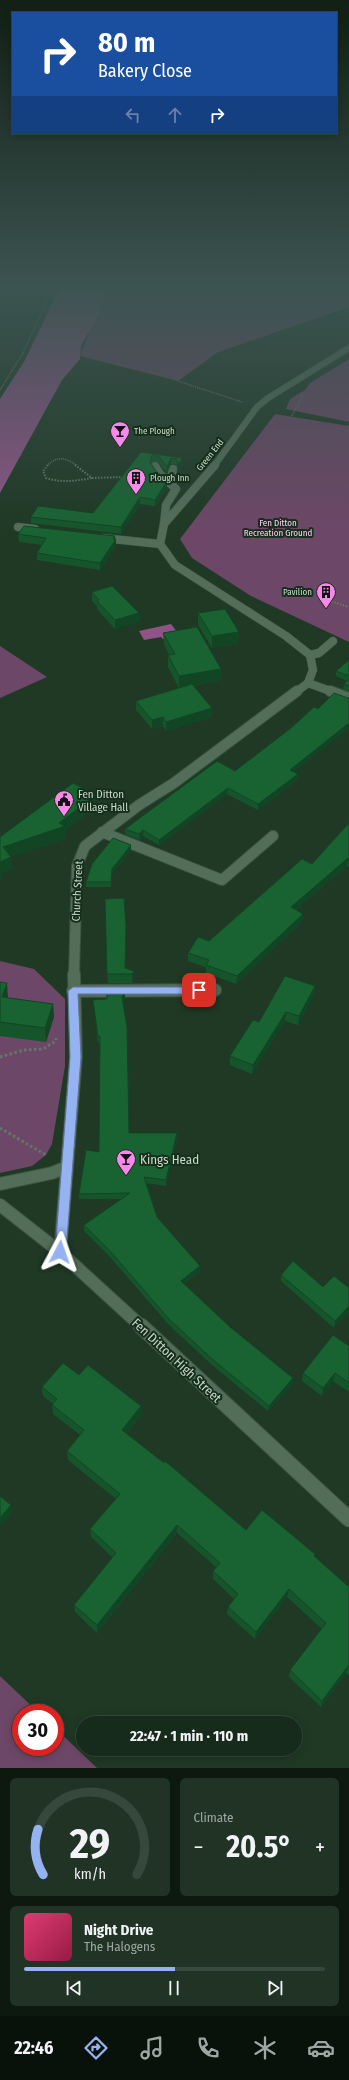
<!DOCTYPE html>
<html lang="en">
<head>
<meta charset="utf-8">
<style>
	:root { --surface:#172b1c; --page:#203325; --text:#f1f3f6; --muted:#9ea7a3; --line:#36473b; --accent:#95b2f1 }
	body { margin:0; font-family:"Fira Sans Condensed",sans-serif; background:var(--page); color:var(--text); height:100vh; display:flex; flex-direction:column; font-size:15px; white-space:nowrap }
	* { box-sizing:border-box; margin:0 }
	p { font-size:13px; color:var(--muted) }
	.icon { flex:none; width:22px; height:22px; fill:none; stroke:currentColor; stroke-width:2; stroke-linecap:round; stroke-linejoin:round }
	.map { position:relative; height:1768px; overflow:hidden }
	.sheet { display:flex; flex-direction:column; gap:10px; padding:10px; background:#0d180f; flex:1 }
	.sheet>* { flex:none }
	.hud { position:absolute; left:12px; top:12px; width:325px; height:122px; border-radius:0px; box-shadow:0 2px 10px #0003,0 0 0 1px var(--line); background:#1a4fa0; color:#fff; overflow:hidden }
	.speed { position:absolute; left:12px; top:1704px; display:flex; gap:8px; font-size:20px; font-weight:700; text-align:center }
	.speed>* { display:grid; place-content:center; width:52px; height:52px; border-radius:50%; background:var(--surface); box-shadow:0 2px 10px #0003,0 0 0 1px var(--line); line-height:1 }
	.speed .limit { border:6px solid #d22; background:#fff; color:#111 }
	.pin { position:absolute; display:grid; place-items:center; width:34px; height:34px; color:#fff; margin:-17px; border-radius:8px; box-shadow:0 2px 6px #0006 }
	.me { position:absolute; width:44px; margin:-22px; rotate:4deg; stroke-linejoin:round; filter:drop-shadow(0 0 3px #0008) }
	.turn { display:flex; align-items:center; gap:14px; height:84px; padding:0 20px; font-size:18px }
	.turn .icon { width:52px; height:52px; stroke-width:2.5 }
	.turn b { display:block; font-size:28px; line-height:34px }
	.lanes { display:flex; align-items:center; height:38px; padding:0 20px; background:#0003; justify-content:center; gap:20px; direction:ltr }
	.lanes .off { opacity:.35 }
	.big { font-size:30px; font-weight:700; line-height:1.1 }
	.sheet .card { flex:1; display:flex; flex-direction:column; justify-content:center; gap:6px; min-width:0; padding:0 14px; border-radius:6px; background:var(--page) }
	.sheet .dial { align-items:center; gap:0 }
	.dial svg { height:104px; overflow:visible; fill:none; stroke:var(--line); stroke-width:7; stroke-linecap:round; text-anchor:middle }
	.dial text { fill:var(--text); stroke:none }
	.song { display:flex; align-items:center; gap:12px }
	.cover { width:48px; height:48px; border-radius:6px; background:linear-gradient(135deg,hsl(340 70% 55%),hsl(340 70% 35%)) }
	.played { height:4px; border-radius:2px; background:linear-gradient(90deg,var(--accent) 50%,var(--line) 50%) }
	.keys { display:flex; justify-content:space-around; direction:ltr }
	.heat { display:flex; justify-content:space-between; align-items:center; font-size:22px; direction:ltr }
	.sheet .tiles { flex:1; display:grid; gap:10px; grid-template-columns:1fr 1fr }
	.card:last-child { grid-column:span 2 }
	.trip { position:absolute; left:76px; top:1716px; width:226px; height:40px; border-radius:20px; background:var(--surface); box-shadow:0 2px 10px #0003,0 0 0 1px var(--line); font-weight:700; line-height:40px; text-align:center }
	.dock { display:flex; height:64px; justify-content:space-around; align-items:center; background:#09110b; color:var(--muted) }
	.dock .icon { width:28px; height:28px }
	.dock .on { color:var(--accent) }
	.dock b { font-size:18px; color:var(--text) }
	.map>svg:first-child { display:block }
	.green { fill:#6d4767 }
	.water { fill:#8f5487 }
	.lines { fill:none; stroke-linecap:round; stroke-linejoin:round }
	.service-far2-casing { stroke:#3c5443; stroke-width:9 }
	.service-far1-casing { stroke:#3c5443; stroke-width:12 }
	.service-casing { stroke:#3c5443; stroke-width:14 }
	.minor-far4-casing { stroke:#3c5443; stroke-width:7 }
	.minor-far3-casing { stroke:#3c5443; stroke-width:9 }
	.minor-far2-casing { stroke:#3c5443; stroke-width:12 }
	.minor-far1-casing { stroke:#3c5443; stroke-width:14 }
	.minor-casing { stroke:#3c5443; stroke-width:17 }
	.path-far2 { stroke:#627867; stroke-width:1.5; stroke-dasharray:1 1; stroke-linecap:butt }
	.path-far1 { stroke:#627867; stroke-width:2; stroke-dasharray:1.5 1.5; stroke-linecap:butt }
	.path { stroke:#627867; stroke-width:3; stroke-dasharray:2.5 2.5; stroke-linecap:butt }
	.service-far2 { stroke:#526e58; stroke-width:8 }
	.service-far1 { stroke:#526e58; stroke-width:10 }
	.service { stroke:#526e58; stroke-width:12 }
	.minor-far4 { stroke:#526e58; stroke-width:6 }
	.minor-far3 { stroke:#526e58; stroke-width:8 }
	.minor-far2 { stroke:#526e58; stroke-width:10 }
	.minor-far1 { stroke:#526e58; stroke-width:12 }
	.minor { stroke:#526e58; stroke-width:15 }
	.wall { fill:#16552c }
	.shaded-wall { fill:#124524 }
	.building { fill:#196333; stroke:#124524 }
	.route { fill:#95b2f1; stroke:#61749d }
	.labels { text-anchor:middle; stroke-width:4; stroke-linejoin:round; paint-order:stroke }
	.far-poi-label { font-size:9px; fill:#c8d8cb; stroke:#152f1b; text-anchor:start }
	.far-street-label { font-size:9px; fill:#c8d8cb; stroke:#152f1b }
	.far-park-label { font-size:9px; fill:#fdc9f5; stroke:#152f1b }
	.poi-label { font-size:11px; fill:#c8d8cb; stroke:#152f1b; text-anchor:start }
	.street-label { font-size:11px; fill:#c8d8cb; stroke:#152f1b }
	.near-poi-label { font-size:13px; fill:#c8d8cb; stroke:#152f1b; text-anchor:start }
	.near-street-label { font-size:13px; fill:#c8d8cb; stroke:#152f1b }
</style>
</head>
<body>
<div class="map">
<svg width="349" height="1768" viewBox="0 0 349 1768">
	<rect width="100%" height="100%" fill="#1f3925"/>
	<g class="green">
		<path d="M106,285H349V307L218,352L178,381L80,356Z"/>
		<path d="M349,359V422L286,409L290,399L305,390L310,383Z"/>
		<path d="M275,414L349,426V642L251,596L192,558L180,539Z"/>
		<path d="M0,646L47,677L0,698Z"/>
		<path d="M0,961L34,969L65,999V1066L52,1144L46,1155L32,1166L0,1173Z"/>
		<path d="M0,1676L39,1713H21V1747H55V1728L97,1768H0Z"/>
	</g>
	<g class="water">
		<path d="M61,285H106L99,314L81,346L80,359L62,380L0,493V399L25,360Z"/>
		<path d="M171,624L178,633L173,638L163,639L161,637L144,640L139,631Z"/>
	</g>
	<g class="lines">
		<g class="service-far2-casing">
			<g id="service-far2">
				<path d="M155,466L160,474L176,489L166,505L164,524"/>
				<path d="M170,482L173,469"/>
				<path d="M18,527L35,529"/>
				<path d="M103,538L160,544"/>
				<path d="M310,655L319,653L333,641"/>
			</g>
		</g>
		<g class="service-far1-casing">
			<path id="service-far1" d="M102,832L222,880L273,836"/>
		</g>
		<g class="service-casing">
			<path id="service" d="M73,991L215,990"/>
		</g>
		<g class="minor-far4-casing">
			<path id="minor-far4" d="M214,466L257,407L268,398L349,348"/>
		</g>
		<g class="minor-far3-casing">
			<g id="minor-far3">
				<path d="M215,465L164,524L160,544L175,565L286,636L310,655L313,670L308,683"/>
				<path d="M308,683L333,692"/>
				<path d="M296,692L308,683"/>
			</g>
		</g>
		<g class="minor-far2-casing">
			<g id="minor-far2">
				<path d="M330,691L349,698"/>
				<path d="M74,975L77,866L85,846L139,805L174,783L297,691"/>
			</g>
		</g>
		<g class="minor-far1-casing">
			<g id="minor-far1">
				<path d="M0,1184L52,1173L67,1167"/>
				<path d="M0,1205L60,1252L142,1327"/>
				<path d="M60,1252L76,1057L74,974"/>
			</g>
		</g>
		<g class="minor-casing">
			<path id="minor" d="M141,1326L349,1519"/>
		</g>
		<g class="path-far2">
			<path d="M178,381L242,402"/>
			<path d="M0,390L23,353L54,285"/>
			<path d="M292,416L303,395"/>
			<path d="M47,466C57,455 67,458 77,466"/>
		</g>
		<g class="path-far1">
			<path d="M48,465L43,471L46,478C62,483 76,481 92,478"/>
			<path d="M75,465L92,478"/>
			<path d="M92,478L124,477"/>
			<path d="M317,597L349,607"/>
		</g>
		<g class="path">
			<path d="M0,1057L24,1050L43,1049L56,1041V1038"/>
			<path d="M0,1128L46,1155"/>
		</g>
		<use href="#service-far2" class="service-far2"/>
		<use href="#service-far1" class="service-far1"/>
		<use href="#service" class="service"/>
		<use href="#minor-far4" class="minor-far4"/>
		<use href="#minor-far3" class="minor-far3"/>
		<use href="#minor-far2" class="minor-far2"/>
		<use href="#minor-far1" class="minor-far1"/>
		<use href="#minor" class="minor"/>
	</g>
	<g class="wall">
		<path d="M141,452L182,458V464L178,471L177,465L171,464L167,473L158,462H152L151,464L156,471L167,481V488L155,506L140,504L121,534L31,523V517L93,513Z"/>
		<path d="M18,534L115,539L116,547L100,570L37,560V553L42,545L19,542Z"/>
		<path d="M92,592L140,621L115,629L97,609V606L92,601Z"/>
		<path d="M198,613L239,632L238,643L212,648L198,625Z"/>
		<path d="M163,633L221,669V680L193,686L212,717L166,731L163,726L152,729L136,710V701L179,688L168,667V655H169L164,644Z"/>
		<path d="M349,660V692L343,689L344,684L347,681L336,676V671Z"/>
		<path d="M235,771L294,772L298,774L297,780L258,810L227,794L159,845L143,836L140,840L125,834V829Z"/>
		<path d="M349,823V867L347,866L296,910L303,914L302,922L236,984L206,973V967L188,961V953L209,941L312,864Z"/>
		<path d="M131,850L112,874L111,887H86V882Z"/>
		<path d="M126,934L125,968L134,971V980L132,983H108L107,974Z"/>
		<path d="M0,982L8,997V998L53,1004L54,1017L46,1042L0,1036Z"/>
		<path d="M315,986L314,995L298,1025L285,1021L252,1074L230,1065V1056L259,1022Z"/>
		<path d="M125,992V998L123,1002L129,1133L177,1139L166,1186L146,1183L157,1217L200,1272L184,1284L230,1327L293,1383L268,1411L212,1365L169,1325L110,1257L84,1231V1225L122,1199H79V1194L99,1152L100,1043H98L93,1000L107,999Z"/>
		<path d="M281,1275L323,1287L349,1288V1311L334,1328L281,1281Z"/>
		<path d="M349,1346V1392L333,1381L322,1396L302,1381L303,1373Z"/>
		<path d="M79,1375L141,1406L142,1415L126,1434L246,1530L314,1556L349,1587V1676L346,1673L321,1707L289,1677L290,1670L322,1629L287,1597L255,1639L227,1614L228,1607L234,1599L213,1579V1571L216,1567L177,1533L97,1633L75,1612L74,1605L113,1558L91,1537L90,1529L116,1499L68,1460L67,1451L80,1435L53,1414L52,1405L53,1404L43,1396L42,1387Z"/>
	</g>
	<g class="shaded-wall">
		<path d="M171,458V464L167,473V467Z"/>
		<path d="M182,458V464L178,471V465Z"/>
		<path d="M167,481V488L155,506V500Z"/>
		<path d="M140,497V504L121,534V527Z"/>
		<path d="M115,536V541L116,539V547L100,570V563Z"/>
		<path d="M139,613L140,621L115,629V620Z"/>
		<path d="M239,632L238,643L212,648V636Z"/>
		<path d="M221,669V680L179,688V676Z"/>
		<path d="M212,708V717L166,731V722Z"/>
		<path d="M163,717V726L152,729V720Z"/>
		<path d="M349,723V728L290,775V770Z"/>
		<path d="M298,774L297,780L258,810V804Z"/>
		<path d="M228,788L227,794L159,845V840Z"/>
		<path d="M96,795V807L66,830V839L11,857L13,869L1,874V879L0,880V862L3,847L59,823Z"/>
		<path d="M143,830V836L140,840L139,834Z"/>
		<path d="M131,845V850L112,874L111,887V882L112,869Z"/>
		<path d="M348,858L347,866L291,915V907Z"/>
		<path d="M303,914L302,922L236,984L237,976Z"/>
		<path d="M134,971V980L132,983V974Z"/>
		<path d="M7,983L8,997L4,1011L2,997Z"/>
		<path d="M315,986L314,995L298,1025L299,1016Z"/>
		<path d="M125,992V998L122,1003V997Z"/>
		<path d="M53,1004L54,1017L46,1042L45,1028Z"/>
		<path d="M286,1012L285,1021L252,1074L253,1065Z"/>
		<path d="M177,1133V1139L166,1186V1180Z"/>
		<path d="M200,1266V1272L181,1286V1281Z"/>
		<path d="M349,1306V1311L334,1328L335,1321Z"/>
		<path d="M335,1373L333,1381L322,1396L323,1388Z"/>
		<path d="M293,1378V1383L268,1411L269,1406Z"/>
		<path d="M141,1406L142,1415L122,1439V1430Z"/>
		<path d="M11,1505L12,1513L0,1527V1518Z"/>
		<path d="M177,1525V1533L97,1633V1625Z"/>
		<path d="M289,1589L287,1597L255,1639L256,1632Z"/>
		<path d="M348,1666L346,1673L321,1707L322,1701Z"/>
	</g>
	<g class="building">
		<path d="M141,452L182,458L178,465L177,459L171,458L167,467L158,455H152L150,462L156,471L167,481L155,500L140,497L121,527L31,517L38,506L93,513Z"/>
		<path d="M24,526L115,536L113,539H116L100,563L37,553L46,538L18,534Z"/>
		<path d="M112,586L139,613L115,620L97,601L99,600L92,592Z"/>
		<path d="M225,609L239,632L212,636L198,613Z"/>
		<path d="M197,627L221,669L179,676L168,655L175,654L163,633Z"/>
		<path d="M349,660V676L336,671Z"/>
		<path d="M349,679V686L344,684Z"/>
		<path d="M192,684L212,708L166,722L163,717L152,720L136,701Z"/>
		<path d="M334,693L348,698H349V723L290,770L298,774L258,804L228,788L159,840L143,830L139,834L125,829L217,761L235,771L291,728L314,707L318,709Z"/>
		<path d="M73,783L96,795L59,823L65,826L3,847L11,857L0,862V837Z"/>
		<path d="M349,823V859L348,858L291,907L303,914L237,976L206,965L209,960L188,953L198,937L209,941L302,859L312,864Z"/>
		<path d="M113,838L131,845L112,869L111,882H86L92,864Z"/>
		<path d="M124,898L126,925L125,968L134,971L132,974H107L105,899Z"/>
		<path d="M285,976L315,986L299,1016L286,1012L253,1065L230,1056L253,1020L259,1022Z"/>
		<path d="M0,982L7,983L2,997L53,1004L45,1028L0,1022Z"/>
		<path d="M107,992H125L122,997L127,1027L129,1133H177L166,1180L144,1177L157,1217L200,1266L181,1281L230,1327L293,1378L269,1406L212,1359L169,1319L110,1251L84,1225L130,1193L79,1194L86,1150L99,1152L100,1036L98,1037L93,1000L107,999Z"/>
		<path d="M293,1261L323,1287L334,1276L349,1288V1306L335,1321L281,1275Z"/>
		<path d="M333,1335L349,1346V1383L335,1373L323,1388L303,1373Z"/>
		<path d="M63,1363L79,1375L88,1365L141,1406L122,1430L164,1463L165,1461L246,1530L262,1510L315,1554L314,1556L349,1587V1667L348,1666L322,1701L290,1670L326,1623L289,1589L256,1632L228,1607L238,1594L213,1571L220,1563L177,1525L97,1625L74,1605L116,1553L90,1529L120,1494L67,1451L84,1430L52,1405L57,1399L42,1387Z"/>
		<path d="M0,1496L11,1505L0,1518Z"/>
	</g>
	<linearGradient id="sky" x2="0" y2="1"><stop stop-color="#111f14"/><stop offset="0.54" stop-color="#3c5451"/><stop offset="1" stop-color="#3c5451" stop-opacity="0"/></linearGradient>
	<rect width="349" height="532" fill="url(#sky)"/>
	<path class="route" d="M73,987H199L204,990L199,994H78L81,1057L66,1252L65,1256L60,1258L56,1256L55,1252L70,1057L68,991Z"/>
	<defs>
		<g id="bar-pin" transform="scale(1)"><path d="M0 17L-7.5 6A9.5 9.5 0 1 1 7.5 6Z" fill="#f888ea" stroke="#152f1b"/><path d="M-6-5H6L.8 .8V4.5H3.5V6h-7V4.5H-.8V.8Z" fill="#111"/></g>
		<g id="building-pin" transform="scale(1)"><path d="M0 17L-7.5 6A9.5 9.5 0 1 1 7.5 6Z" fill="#f888ea" stroke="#152f1b"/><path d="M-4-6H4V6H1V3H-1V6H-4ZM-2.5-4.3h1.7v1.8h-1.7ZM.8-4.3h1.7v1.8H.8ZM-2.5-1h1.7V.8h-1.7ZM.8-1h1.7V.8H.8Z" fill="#111"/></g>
		<g id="civic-pin" transform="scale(1)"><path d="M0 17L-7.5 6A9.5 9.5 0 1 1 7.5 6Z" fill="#f888ea" stroke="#152f1b"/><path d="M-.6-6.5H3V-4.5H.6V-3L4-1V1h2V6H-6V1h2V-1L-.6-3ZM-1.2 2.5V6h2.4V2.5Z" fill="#111"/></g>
	</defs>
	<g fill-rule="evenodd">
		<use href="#bar-pin" x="120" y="431"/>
		<use href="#building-pin" x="136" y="478"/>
		<use href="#building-pin" x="326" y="592"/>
		<use href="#civic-pin" x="64" y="800"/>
		<use href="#bar-pin" x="126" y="1159"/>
	</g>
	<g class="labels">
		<g class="far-poi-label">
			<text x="134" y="434">The Plough</text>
			<text x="150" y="481">Plough Inn</text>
			<text x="312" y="595" text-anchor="end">Pavilion</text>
		</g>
		<g class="far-street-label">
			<text transform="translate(210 455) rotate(-52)" y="3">Green End</text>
		</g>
		<g class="far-park-label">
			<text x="278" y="526">Fen Ditton<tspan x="278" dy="10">Recreation Ground</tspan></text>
		</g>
		<g class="poi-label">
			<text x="78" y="798">Fen Ditton<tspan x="78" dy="13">Village Hall</tspan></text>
		</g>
		<g class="street-label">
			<text transform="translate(77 891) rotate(-87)" y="4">Church Street</text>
		</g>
		<g class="near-poi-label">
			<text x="140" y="1164">Kings Head</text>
		</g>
		<g class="near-street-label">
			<text transform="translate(177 1360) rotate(43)" y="5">Fen Ditton High Street</text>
		</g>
	</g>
</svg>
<div class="speed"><div class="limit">30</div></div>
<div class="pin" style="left:199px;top:990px;background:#d93025"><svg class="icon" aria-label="arrive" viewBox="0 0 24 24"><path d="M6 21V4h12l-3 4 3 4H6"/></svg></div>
<svg class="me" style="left:60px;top:1252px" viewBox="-20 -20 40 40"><path d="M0-17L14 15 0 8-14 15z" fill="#95b2f1" stroke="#fff" stroke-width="4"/></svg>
<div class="trip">22:47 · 1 min · 110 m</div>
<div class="hud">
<div class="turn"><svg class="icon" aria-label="right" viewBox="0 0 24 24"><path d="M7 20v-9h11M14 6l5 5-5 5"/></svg><div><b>80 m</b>Bakery Close</div></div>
<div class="lanes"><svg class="icon off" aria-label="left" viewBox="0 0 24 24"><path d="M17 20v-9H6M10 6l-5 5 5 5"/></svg><svg class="icon off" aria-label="ahead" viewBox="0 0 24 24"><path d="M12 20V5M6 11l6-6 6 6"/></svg><svg class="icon" aria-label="right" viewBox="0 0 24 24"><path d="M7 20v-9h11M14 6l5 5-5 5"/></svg></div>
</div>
</div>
<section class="sheet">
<div class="tiles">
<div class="card dial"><svg viewBox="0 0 100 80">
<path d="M14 69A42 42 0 1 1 86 69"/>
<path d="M14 69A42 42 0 0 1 10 34" stroke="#95b2f1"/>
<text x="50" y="56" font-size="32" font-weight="700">29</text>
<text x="50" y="72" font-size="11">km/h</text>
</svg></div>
<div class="card"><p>Climate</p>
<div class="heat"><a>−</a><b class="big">20.5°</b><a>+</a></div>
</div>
<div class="card">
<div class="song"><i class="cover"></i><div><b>Night Drive</b><p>The Halogens</p></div></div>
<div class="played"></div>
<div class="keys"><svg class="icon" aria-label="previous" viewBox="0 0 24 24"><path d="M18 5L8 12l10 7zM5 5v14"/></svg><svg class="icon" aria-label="pause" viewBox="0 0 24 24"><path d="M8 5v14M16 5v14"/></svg><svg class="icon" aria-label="next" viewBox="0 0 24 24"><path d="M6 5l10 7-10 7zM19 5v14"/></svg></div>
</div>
</div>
</section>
<nav class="dock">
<b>22:46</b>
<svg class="icon on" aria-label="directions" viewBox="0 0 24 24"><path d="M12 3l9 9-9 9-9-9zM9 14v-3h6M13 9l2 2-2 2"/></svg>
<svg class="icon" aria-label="music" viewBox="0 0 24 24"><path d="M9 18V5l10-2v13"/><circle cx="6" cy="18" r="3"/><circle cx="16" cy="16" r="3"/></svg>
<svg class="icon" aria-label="phone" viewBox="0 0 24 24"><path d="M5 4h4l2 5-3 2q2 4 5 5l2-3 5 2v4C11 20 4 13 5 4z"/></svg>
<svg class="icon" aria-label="climate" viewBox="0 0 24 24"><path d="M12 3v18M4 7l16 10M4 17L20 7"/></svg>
<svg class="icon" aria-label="car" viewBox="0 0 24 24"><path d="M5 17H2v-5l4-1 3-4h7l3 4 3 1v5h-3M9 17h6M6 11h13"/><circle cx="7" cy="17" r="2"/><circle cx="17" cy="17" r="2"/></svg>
</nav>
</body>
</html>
